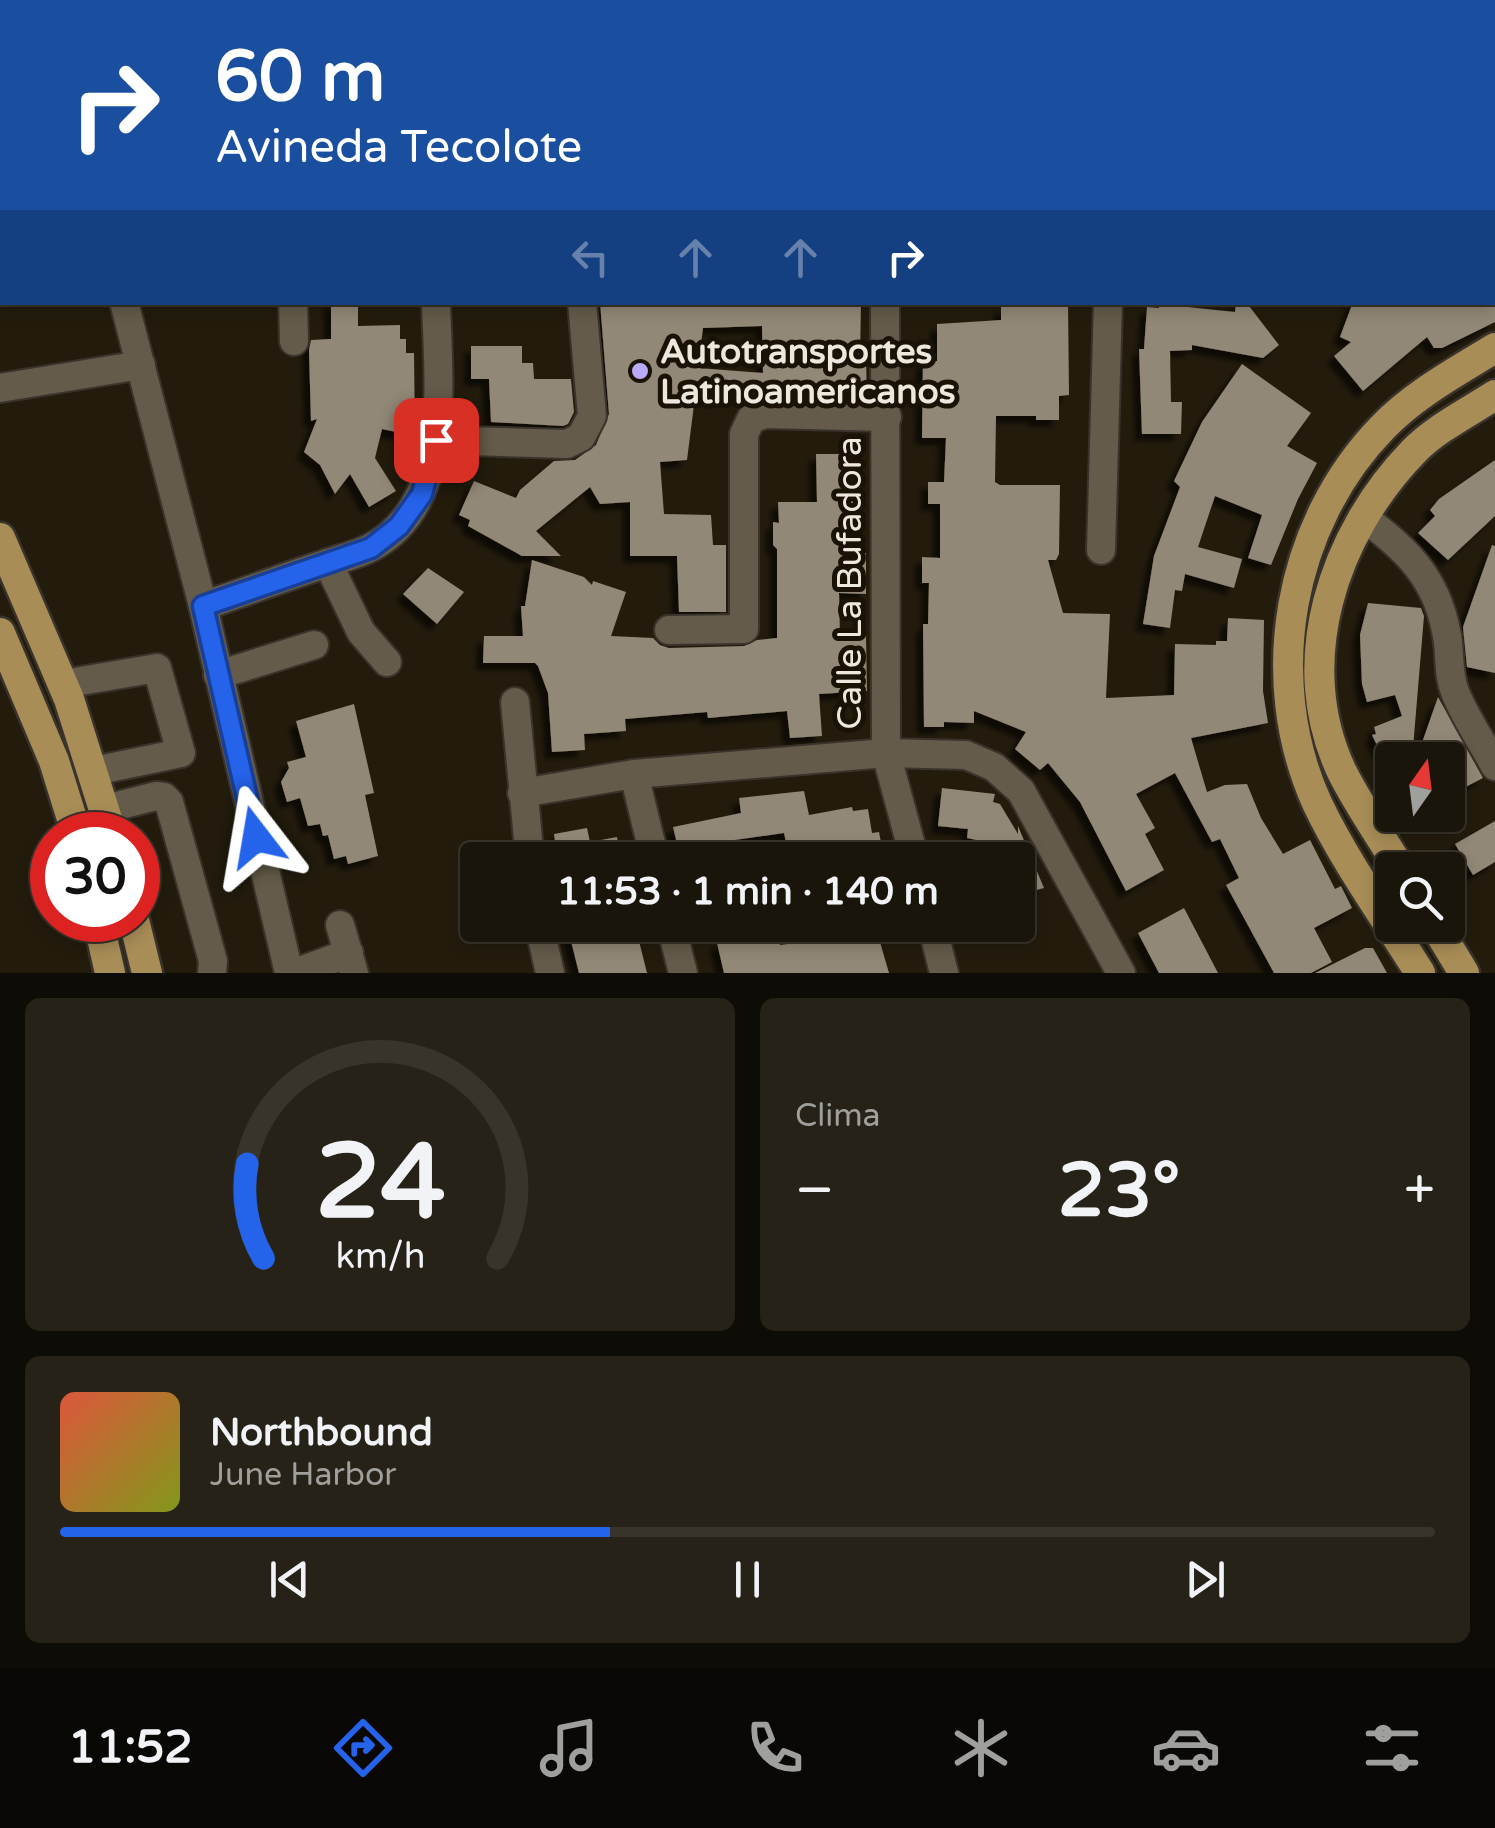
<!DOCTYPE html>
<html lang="es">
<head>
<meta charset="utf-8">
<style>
	:root { --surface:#1a150a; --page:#272218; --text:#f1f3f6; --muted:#9f9f9c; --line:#38342b; --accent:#2563eb }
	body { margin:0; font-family:"Varela Round",sans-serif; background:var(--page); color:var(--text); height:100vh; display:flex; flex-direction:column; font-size:38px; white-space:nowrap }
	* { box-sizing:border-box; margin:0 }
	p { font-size:32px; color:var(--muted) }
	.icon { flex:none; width:55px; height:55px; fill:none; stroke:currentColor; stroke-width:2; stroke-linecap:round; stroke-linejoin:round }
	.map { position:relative; height:973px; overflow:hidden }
	.details { display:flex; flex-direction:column; gap:25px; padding:25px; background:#0e0c06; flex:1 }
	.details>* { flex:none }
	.top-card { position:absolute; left:0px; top:0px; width:1495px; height:305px; box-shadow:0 5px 15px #0003,0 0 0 2px var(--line); background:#1a4fa0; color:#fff; overflow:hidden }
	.needle { width:65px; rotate:14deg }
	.controls { position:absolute; left:1375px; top:742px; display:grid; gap:20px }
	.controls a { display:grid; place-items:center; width:90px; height:90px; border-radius:10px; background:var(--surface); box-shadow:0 5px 15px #0003,0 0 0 2px var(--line); font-size:50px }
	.speed { position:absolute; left:30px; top:812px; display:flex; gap:20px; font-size:50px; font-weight:700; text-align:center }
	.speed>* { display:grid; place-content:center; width:130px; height:130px; border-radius:50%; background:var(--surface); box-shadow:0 5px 15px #0003,0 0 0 2px var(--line); line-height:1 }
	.speed .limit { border:15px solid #d22; background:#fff; color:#111 }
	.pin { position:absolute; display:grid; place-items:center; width:85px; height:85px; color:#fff; margin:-42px; border-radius:20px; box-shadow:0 5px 15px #0006 }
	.me { position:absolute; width:110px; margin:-55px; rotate:346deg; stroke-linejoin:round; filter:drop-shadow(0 0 8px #0008) }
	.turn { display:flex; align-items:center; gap:35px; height:210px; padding:0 50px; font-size:45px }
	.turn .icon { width:130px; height:130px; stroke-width:2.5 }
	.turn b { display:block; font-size:70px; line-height:85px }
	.lanes { display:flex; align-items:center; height:95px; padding:0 50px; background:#0003; justify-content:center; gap:50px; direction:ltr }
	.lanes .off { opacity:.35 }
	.big { font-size:75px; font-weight:700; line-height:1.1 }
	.details .widget { flex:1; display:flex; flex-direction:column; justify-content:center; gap:15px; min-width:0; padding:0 35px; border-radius:15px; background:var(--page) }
	.details .dial { align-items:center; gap:0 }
	.dial svg { height:260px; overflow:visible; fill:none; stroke:var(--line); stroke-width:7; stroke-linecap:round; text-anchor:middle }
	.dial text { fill:var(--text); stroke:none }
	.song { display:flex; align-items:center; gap:30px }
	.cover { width:120px; height:120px; border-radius:15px; background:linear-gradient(135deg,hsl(10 70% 55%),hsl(70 70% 35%)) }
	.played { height:10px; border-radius:5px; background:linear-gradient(90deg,var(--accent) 40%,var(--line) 40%) }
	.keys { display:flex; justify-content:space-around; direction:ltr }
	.heat { display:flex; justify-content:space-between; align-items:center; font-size:55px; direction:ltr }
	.details .tiles { flex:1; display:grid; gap:25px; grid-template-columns:1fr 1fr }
	.widget:last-child { grid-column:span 2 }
	.trip { position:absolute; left:460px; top:842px; width:575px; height:100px; border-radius:10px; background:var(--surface); box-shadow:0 5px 15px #0003,0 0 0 2px var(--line); font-weight:700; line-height:100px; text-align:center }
	.dock { display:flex; height:160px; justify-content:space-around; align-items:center; background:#0a0804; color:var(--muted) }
	.dock .icon { width:70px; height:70px }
	.dock .on { color:var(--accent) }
	.dock b { font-size:45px; color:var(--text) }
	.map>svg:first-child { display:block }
	.building { fill:#928877; fill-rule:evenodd; filter:url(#shadow) }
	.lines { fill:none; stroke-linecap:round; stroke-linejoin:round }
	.minor-casing { stroke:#39332c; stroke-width:32 }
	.major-casing { stroke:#39332c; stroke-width:35 }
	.minor { stroke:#645b4a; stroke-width:28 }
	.major { stroke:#a88d57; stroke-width:30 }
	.route-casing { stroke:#184099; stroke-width:25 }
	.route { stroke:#2563eb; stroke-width:18 }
	.poi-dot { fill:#b9aaf7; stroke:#1a1205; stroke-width:4 }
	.labels { text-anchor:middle; stroke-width:10; stroke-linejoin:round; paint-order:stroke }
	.poi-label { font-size:35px; font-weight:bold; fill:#ede8de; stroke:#1a1205; text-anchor:start }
	.street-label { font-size:35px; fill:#ede8de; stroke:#1a1205 }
</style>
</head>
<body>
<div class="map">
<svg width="1495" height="973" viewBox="0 0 1495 973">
	<defs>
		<filter id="shadow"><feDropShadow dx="-7" dy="7" stdDeviation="2.5" flood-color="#0009"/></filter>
	</defs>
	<rect width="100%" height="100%" fill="#231c0d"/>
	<g class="building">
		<path d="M331,302H358V326L400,325V339H406V353H414L415,436L382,429L375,458L396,491L369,507L350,474L335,494L320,465L304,452L317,419L311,421L309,350L311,340L331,339Z"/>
		<path d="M600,302H861L860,359H866L867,396L695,397L687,460L660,462L664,514L711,515L713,545H726V612H679L677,556H630V502L600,504L590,487L536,531L561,556H522L468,526L470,520L459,515L474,481L516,498L520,490L554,461L575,460L596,445L609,414ZM762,326L763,373L698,368L703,328Z"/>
		<path d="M1010,302H1068L1069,395L1059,396V420H1036V416H996L995,482L1000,485H1060L1059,554L1056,560H1048L1063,613L1110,614L1106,698L1174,695L1175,644L1216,645V641H1227L1228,618L1264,620L1263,691L1268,723L1191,738L1207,792L1225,785L1247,784L1261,818L1283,854L1310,840L1335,889L1341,886L1352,908L1314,928L1332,962L1311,973H1274L1226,885L1239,878L1220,839L1212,842L1175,773L1136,794L1155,828L1145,834L1164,870L1126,891L1080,802L1048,763L1040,770L1015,749L1026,732L974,711V723L944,722V727H924L923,624H928L929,583H922V557L940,558V504H928V482H944L946,438H922L923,361H937V324L1001,320V307H1010Z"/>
		<path d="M1236,302H1246L1279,345L1263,358L1192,345V350L1170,351L1171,402H1182L1181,434H1142L1139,349H1144L1147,307L1159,308V304L1235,312Z"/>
		<path d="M1353,302H1495V322L1442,348H1434L1427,337L1363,391L1334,356L1351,342L1340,337Z"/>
		<path d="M471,346H522V363H533L534,379H571L574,412L568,424L563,426L491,422L489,379H471Z"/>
		<path d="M1242,364L1311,413L1287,446L1317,463L1298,499L1271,565L1248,558L1262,515L1215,496L1198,547L1242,559L1234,588L1185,574L1182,591L1175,590L1170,628L1143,624L1154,556L1180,487L1174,481L1202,422Z"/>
		<path d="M816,454H851V486H858V553H866V594L839,593L840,636H866L867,691L819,694L822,736L790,738L787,711L708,718L707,712L625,719L626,731L584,734L585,750L552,752L548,693L538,666L535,663H483L484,636H523L521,606H525L532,560L584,577L592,585L593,581L626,592L611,636L653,638L660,645L669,648L744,646L757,640L777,638V549L773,545V522L779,523L778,502H817Z"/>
		<path d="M1495,460V516L1448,560L1418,533L1435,516L1430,510L1439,499Z"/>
		<path d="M1492,545L1495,546V673L1467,667L1463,627Z"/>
		<path d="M428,568L464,592L437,624L403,594Z"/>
		<path d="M1368,603L1421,608L1424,616L1412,760H1384L1372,735L1376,734L1374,727L1402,716L1395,695L1367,702L1362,684L1360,635Z"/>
		<path d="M1438,697L1483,778L1448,796V760H1416Z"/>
		<path d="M354,704L374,793L365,795L378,856L348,864L346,856L334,859L328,835L323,836L320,824L308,826L300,798L287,802L281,782L289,768L287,762L306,757L296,721Z"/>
		<path d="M942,788L995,794L993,802L1000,804L1018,834V826L1044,888L1018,895V853L1006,857L1000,845L967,838L968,829L938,826Z"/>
		<path d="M804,791L809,815L852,807L853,811L868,809L872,833L879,832L883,853L870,854L871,860H790L784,833L678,848L673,827L741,813L739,798Z"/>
		<path d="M1495,821V862L1473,875L1455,844Z"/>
		<path d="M587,828L590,842L617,837L621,860H553L552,848H556L554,834Z"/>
		<path d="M1184,908L1218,973H1159L1138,933Z"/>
		<path d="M585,925H635L647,973H579L568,929Z"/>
		<path d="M738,925H774L780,945L827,939L823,925H875L889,973H724L717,943L737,937L740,933Z"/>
		<path d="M1365,948H1373L1387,973H1315Z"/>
	</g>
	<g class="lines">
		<g class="minor-casing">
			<g id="minor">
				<path d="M37,0L38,2"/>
				<path d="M287,0V2"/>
				<path d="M428,0V2"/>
				<path d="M715,0L716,2"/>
				<path d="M1223,0L1233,2"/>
				<path d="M886,2V0"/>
				<path d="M1113,2V0"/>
				<path d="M0,196L2,195"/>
				<path d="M1492,250L1495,253"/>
				<path d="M124,302L203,606L289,973"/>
				<path d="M293,302L294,341"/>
				<path d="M885,302L886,753L915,860"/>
				<path d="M0,388L141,365"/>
				<path d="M435,440L567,444L581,437L592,416L582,302"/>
				<path d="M1363,517C1405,548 1436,577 1446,631C1451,651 1447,672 1455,692C1465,717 1482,742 1495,766"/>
				<path d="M1101,550L1108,302"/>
				<path d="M328,563L361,632L387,662"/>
				<path d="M203,606C241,593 280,579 319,566C335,560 354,556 370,548C454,505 438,381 436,302"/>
				<path d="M669,630L744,629V434L751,419L765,414L887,417"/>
				<path d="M218,675L314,645"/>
				<path d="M63,684L157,668L181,753L94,771"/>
				<path d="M515,702L530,860"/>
				<path d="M634,774L655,860"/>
				<path d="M522,793L634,774L886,753L966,755L994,767L1021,791L1121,973"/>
				<path d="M105,809L156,796L164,797L169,802L213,961L212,973"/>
				<path d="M340,925L354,973"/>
				<path d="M539,925L550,973"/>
				<path d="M671,925L683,973"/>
				<path d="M932,925L944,973"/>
				<path d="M295,973L349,953"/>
			</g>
		</g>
		<g class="major-casing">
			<g id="major">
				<path d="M0,538L69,699L112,835"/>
				<path d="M0,633L54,761L77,835"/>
				<path d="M1401,870C1382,838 1359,806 1342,772C1290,663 1333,534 1414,451C1435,429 1469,412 1495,395"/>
				<path d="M98,920L110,973"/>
				<path d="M134,920L147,973"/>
				<path d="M1435,925L1464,973"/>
				<path d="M1420,973C1385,917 1345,862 1317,803C1261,679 1288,524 1383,427C1415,394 1456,372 1495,348"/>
			</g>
		</g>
		<use href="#minor" class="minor"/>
		<use href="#major" class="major"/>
	</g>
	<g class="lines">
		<g class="route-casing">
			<path id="route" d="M256,837L203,606L371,548L399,526L422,494L436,440"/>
		</g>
		<use href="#route" class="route"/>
	</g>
	<circle class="poi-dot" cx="640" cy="371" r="10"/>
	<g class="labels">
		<g class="poi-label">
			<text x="660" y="363">Autotransportes<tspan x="660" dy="40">Latinoamericanos</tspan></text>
		</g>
		<g class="street-label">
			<text transform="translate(849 583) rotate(-90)" y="12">Calle La Bufadora</text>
		</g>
	</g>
</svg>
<div class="controls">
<a><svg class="needle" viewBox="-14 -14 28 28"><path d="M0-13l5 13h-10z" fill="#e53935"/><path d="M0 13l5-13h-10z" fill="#9f9f9c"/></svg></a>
<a><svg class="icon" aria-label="search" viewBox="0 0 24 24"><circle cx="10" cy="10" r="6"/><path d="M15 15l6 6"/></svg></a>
</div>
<div class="speed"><div class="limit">30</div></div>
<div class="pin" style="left:436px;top:440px;background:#d93025"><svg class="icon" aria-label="arrive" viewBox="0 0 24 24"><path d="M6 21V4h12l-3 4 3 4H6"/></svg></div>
<svg class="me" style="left:256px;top:837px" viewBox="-20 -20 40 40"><path d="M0-17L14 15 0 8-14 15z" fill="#2563eb" stroke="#fff" stroke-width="4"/></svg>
<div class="trip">11:53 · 1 min · 140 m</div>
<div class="top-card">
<div class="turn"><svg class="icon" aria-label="right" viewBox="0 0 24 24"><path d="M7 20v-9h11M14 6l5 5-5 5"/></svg><div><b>60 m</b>Avineda Tecolote</div></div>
<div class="lanes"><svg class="icon off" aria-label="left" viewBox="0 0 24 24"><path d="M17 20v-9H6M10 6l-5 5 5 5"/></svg><svg class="icon off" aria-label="ahead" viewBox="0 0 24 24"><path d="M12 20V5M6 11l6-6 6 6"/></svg><svg class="icon off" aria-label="ahead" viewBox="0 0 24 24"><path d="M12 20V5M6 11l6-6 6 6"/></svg><svg class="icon" aria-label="right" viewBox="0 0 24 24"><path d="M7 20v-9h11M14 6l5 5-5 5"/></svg></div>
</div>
</div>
<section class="details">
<div class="tiles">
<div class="widget dial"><svg viewBox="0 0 100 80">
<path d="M14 69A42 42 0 1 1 86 69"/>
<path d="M14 69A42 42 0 0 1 9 40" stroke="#2563eb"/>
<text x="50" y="56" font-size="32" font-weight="700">24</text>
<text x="50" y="72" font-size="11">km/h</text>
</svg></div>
<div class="widget"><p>Clima</p>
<div class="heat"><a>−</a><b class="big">23°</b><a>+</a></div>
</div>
<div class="widget">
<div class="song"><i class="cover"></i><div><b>Northbound</b><p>June Harbor</p></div></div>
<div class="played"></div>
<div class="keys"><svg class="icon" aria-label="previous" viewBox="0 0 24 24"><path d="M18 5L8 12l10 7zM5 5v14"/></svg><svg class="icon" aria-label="pause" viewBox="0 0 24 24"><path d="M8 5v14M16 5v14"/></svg><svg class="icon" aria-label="next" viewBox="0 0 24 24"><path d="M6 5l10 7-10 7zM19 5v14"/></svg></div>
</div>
</div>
</section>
<nav class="dock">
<b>11:52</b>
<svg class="icon on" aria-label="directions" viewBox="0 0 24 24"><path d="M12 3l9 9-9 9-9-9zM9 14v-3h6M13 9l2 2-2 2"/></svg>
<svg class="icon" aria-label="music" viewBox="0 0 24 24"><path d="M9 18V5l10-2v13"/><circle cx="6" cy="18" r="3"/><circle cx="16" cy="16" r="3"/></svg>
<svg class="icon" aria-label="phone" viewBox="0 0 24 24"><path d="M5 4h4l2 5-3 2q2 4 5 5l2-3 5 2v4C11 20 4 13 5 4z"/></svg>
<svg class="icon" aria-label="climate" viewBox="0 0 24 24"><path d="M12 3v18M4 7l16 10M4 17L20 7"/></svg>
<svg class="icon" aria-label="car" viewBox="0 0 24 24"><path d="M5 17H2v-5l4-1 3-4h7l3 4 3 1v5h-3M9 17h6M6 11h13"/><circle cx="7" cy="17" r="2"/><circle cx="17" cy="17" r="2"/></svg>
<svg class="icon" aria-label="filters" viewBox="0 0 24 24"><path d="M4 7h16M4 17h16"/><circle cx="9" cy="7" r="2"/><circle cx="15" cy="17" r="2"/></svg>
</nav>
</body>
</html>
